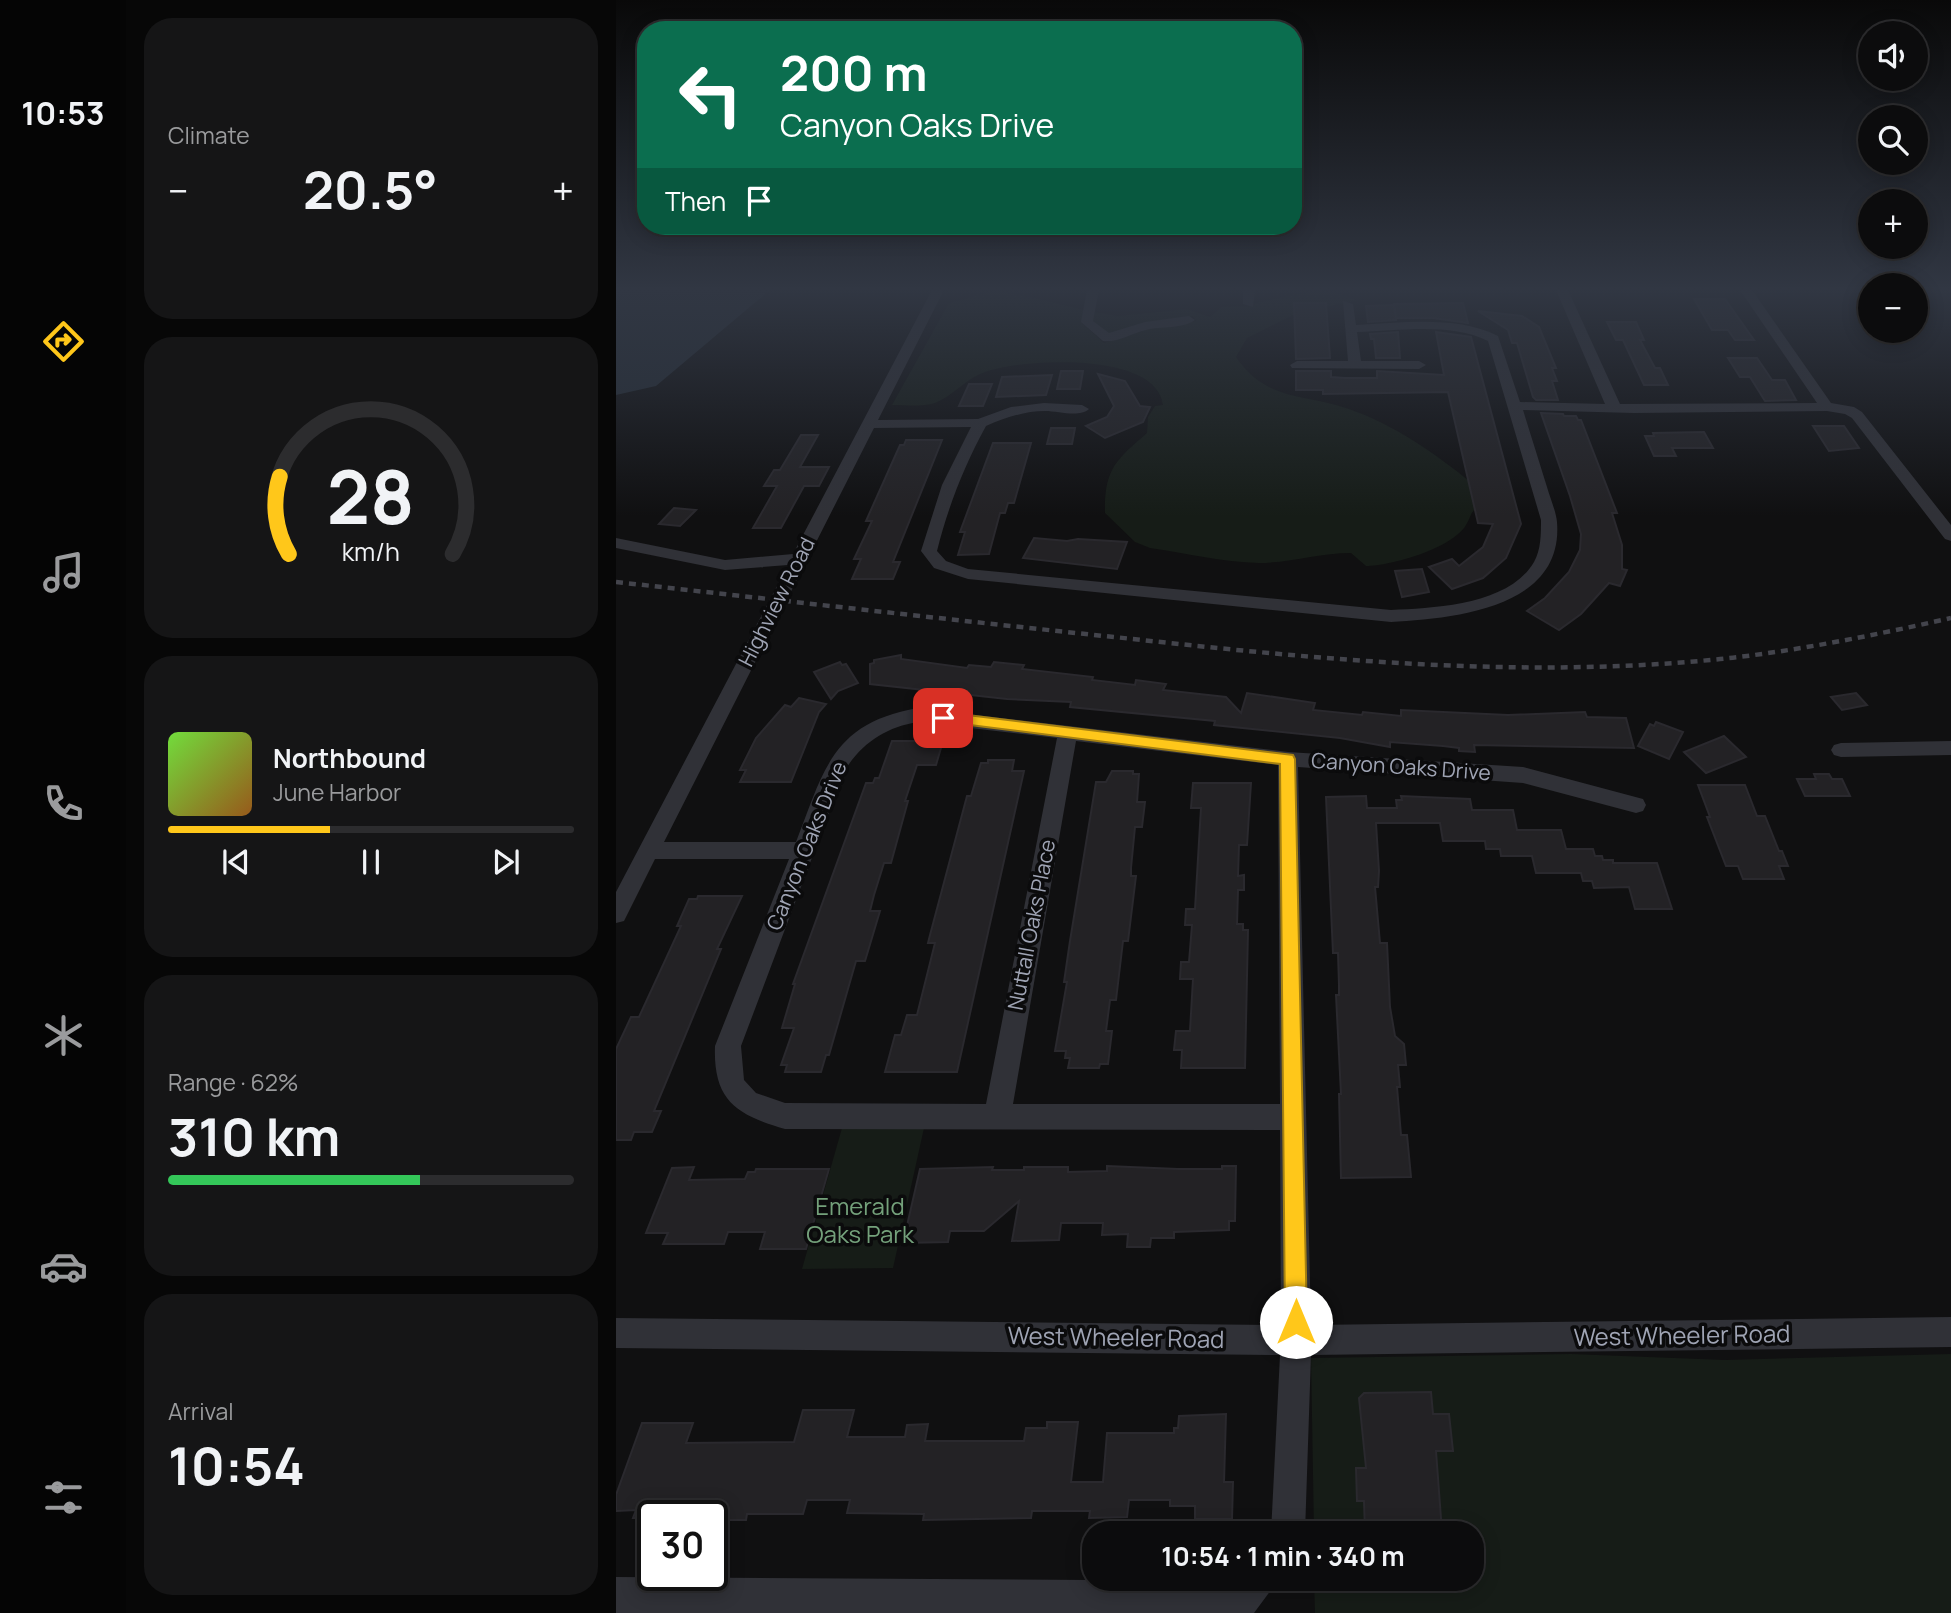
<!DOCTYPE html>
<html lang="en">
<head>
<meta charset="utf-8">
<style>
	:root { --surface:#0c0c0d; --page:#151516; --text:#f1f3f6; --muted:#9a9b9d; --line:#2c2c2e; --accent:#ffc71a }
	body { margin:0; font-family:Manrope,sans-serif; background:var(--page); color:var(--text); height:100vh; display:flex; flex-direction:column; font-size:26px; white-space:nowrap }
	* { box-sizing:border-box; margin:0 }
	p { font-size:23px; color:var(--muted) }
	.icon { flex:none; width:38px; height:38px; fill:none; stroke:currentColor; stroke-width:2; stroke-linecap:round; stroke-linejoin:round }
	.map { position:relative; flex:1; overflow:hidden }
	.sheet { display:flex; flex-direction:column; gap:18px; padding:18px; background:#070707; width:490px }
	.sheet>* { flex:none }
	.banner { position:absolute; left:21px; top:21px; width:665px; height:214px; border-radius:28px; box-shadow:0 4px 18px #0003,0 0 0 2px var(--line); background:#0b6e4f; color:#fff; overflow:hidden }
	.fabs { position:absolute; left:1242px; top:21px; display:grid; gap:14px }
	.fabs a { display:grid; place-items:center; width:70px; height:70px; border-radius:50%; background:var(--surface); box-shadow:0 4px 18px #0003,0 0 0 2px var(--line); font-size:35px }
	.speed { position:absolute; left:21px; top:1500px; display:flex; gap:14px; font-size:35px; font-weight:700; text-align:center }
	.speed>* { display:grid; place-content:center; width:91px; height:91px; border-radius:50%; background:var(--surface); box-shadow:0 4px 18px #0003,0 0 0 2px var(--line); line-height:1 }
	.speed .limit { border:4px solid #111; border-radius:10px; background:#fff; color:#111 }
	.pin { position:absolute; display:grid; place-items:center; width:60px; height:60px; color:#fff; margin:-30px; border-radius:14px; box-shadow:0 4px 10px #0006 }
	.me { position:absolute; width:77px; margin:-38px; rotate:0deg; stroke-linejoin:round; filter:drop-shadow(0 0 5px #0008) }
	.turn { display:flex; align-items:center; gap:24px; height:147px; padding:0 28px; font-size:32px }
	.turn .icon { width:91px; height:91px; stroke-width:2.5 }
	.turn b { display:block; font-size:49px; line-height:60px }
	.then { display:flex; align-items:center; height:66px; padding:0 28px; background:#0003; gap:14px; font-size:26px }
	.big { font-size:52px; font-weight:700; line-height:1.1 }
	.sheet .tile { flex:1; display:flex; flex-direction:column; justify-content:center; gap:10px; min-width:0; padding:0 24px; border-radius:28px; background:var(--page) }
	.sheet .dial { align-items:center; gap:0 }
	.dial svg { height:182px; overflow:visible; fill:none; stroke:var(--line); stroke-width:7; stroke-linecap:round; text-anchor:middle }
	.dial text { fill:var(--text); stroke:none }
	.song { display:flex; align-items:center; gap:21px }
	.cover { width:84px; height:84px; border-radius:10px; background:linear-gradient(135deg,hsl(100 70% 55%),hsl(30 70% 35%)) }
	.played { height:7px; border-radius:4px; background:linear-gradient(90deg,var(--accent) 40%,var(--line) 40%) }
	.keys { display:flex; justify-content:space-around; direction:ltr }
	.heat { display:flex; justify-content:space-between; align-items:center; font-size:38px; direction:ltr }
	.charge { height:10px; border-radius:5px; background:linear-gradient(90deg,#34c759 62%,var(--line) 0) }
	.trip { position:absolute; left:466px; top:1521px; width:402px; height:70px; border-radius:28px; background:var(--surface); box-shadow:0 4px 18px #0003,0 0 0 2px var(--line); font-weight:700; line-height:70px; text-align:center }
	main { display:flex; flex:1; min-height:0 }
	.menu { display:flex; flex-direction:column; width:126px; justify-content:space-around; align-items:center; background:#050505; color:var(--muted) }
	.menu .icon { width:49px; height:49px }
	.menu .current { color:var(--accent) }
	.menu b { font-size:32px; color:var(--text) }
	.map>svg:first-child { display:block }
	.green { fill:#161c17 }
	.water { fill:#252d36 }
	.building { fill:#232225; stroke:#2a292e; stroke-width:2 }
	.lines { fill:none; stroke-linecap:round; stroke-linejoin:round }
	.minor { fill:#303137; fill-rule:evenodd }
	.rail { stroke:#43444c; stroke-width:4.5; stroke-dasharray:7 6; stroke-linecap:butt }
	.route { fill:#ffc71a; stroke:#a68111; stroke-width:2 }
	.labels { text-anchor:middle; stroke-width:7; stroke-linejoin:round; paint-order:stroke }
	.street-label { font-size:21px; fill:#9fa4b4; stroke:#0b0b0c }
	.near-park-label { font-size:24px; fill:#74a17b; stroke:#0b0b0c }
	.near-street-label { font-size:24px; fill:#9fa4b4; stroke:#0b0b0c }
</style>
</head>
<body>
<main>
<nav class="menu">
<b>10:53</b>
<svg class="icon current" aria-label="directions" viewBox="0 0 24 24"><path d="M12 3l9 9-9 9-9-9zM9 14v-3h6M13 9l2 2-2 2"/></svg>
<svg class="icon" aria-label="music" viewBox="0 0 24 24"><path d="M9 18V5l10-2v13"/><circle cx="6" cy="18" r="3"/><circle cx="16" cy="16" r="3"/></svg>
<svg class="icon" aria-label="phone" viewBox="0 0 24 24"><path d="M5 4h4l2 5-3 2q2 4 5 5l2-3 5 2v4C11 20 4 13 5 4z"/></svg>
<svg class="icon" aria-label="climate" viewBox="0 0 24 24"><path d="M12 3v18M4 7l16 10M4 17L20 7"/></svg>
<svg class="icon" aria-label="car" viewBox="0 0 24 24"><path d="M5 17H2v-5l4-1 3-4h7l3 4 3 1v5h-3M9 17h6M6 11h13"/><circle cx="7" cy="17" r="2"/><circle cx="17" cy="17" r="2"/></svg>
<svg class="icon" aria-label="filters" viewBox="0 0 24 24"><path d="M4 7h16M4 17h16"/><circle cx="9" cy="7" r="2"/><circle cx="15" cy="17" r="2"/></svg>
</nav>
<section class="sheet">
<div class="tile"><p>Climate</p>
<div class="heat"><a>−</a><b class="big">20.5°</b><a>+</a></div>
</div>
<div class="tile dial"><svg viewBox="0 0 100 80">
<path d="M14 69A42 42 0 1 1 86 69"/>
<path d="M14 69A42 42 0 0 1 10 35" stroke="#ffc71a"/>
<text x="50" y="56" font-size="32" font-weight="700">28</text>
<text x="50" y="72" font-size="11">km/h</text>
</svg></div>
<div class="tile">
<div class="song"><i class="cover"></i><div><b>Northbound</b><p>June Harbor</p></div></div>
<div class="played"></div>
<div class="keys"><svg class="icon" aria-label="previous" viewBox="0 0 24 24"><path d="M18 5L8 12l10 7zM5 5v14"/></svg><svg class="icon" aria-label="pause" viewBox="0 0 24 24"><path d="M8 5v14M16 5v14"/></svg><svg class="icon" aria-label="next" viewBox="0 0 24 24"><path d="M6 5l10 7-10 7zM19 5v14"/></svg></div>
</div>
<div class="tile"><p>Range · 62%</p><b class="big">310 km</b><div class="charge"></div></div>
<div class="tile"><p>Arrival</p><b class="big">10:54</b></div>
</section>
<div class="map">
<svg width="1335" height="1613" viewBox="0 0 1335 1613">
	<rect width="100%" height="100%" fill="#101011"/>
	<g class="green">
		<path d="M377,291L414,297L468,310L466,323L488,343L531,329L580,321L577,316L528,324L493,335L477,321L478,312L502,316L571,309L594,317L605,307L638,306L639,303C670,297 713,283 741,301L685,311L631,338L620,357C651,402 687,393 733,409C779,425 820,454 857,484L861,507C854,513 855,517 850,525C837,548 775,566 750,566L735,553C704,553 674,563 643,563C606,562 569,553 534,548L519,542L489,513C488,469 500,460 531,433L532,417L539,406L547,405C541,350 401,358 364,374C348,381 335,397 319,403C307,407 289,405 276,405L333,303Z"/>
		<path d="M226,1128H308L277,1268L186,1269Z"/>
		<path d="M955,1354L1109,1360L1335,1354V1613H699L698,1579L856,1578V1533H698L695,1358Z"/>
	</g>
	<path class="water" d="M0,290H154L40,386L0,395Z"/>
	<g class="building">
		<path d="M1078,299H1109L1138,340H1119L1112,330H1096Z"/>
		<path d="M678,303H710L714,358L680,359Z"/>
		<path d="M847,303L852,323L817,318H780L778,304Z"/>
		<path d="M778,305L780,320L752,322L750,306Z"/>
		<path d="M862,311L906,316L923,327L940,368H936L941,381H936L942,400H920L917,397L901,343H896L892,330Z"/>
		<path d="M991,322H1020L1028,340H1024L1039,368H1044L1052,385H1028L1007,340H1000Z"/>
		<path d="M782,332L784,358H760L758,339H755L754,334Z"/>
		<path d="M820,332L855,337L905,524L890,558L867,578L836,589L813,567L836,559L843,566L867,547L877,524L862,523L832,392L707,394V390H680V371H715V377L729,378H761V371L828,375Z"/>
		<path d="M1112,358H1141L1156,380H1169L1180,400L1149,401L1134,377H1124Z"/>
		<path d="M445,371H467L464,389H441Z"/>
		<path d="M482,374L509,381L524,406L534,407L527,422L489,438L470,426L491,417L498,406Z"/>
		<path d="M436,375L430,395L380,397L386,377Z"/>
		<path d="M353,384H376L367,406H343Z"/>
		<path d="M925,413L947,414L948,416H960L962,420H965L1001,513H996L1006,545V569L1011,570L1004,586L993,583L965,614L943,630L911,611L929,598L953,572L964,550L965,534L954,496Z"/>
		<path d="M1197,426H1228L1243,448L1213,451Z"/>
		<path d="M435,428H459L456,444H431Z"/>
		<path d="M1088,432L1097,448H1056L1060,456H1038L1029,436H1038L1037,433Z"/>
		<path d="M185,435H202L184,467H213L203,486H188L165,528H137L161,486H148L158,470H164Z"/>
		<path d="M290,440H326L277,562H284L277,579H236L245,559H238L256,521H250L284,445H288Z"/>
		<path d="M377,443H415L398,503H392L389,513H384L373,554L342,555L349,532H344Z"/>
		<path d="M58,508L80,510L64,526L43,524Z"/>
		<path d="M418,538L451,541L462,539L511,542L501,569L407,558Z"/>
		<path d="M806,569L813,592L786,597L779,571Z"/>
		<path d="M285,655V659L351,668L353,665L375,667L378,662L408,665L406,669L477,677L476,680L519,685L520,680L550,684L547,690L610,697L625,713L631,693L699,703L697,710L746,715L747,712L785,716V710L892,715L969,712L971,717L1010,718L1018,748L858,745L859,752L843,751V748L827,746L774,742V747L724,738L598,725L599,721L454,707L455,702L391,699L254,684V664L258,663V660Z"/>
		<path d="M224,662L226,665L230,664L242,683L222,691L215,699L198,672Z"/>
		<path d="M1240,693L1251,705L1226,710L1215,697Z"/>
		<path d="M183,698L210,704L203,712L175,782H124L130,770H124L140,738L169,705L175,707Z"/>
		<path d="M1040,722L1067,732L1053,759L1022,746L1034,724L1038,726Z"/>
		<path d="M1108,736L1130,757L1090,773L1068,752Z"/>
		<path d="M276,741H327L320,765H301L289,801H292L275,863H268L258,895L254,911H264L249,961H240L213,1055H210L205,1072H169L171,1065H165L178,1028H166L179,984H177L250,783H257L259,778H263Z"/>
		<path d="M372,760H398L396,771H408L341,1072H269L279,1035H285L291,1015H301L319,943H312L314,935L351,796H355L365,763H372Z"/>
		<path d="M496,771H517V774H523L521,802H529L526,827H519L515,868V876H520L512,941H507L500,1000H494L490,1031H496L492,1064H484L483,1068H452L454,1058H449L450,1051H439L451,982H448L454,941L480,782H490Z"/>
		<path d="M1198,774H1213L1216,779H1226L1234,796H1189L1181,779H1200Z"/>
		<path d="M577,783H635L631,845H623L622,876L628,875V890H622L621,924H627V930H632L629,1068H565L566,1050H558L560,1031H574L577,979H564L565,962H573L576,925H569L570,909H579L585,808H575Z"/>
		<path d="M1082,785H1129L1141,816H1149L1163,851H1166L1172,866H1163L1168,879H1127L1122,866H1110L1091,817H1094Z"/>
		<path d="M750,796L751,808H781L780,800H786L785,796L854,799L856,810H897L901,830H945L950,849H977L979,856H986L987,860H997V863H1041L1056,909H1019L1013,887L978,888L976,881H967L965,873H920L916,856H885L884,849H870L869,841H827L824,823H760L763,871L762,887H759L764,943H771L774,1007L779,1036L788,1044L790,1065H782L784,1087H781L785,1135H791L795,1177L725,1178L723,1094H725L720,995H723V985L722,953H717L710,797Z"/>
		<path d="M82,896H126L101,949H105L38,1111H45L36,1132H18L15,1140H0V1049L15,1017H23L65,926H61L73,899H81Z"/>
		<path d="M491,1166L562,1169H606V1166H620L619,1221H613V1230L558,1232V1238H535L534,1247H511L512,1234L486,1235L487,1223H445L443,1240L396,1241L403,1201L368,1231H334L332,1242L287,1243L304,1169L377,1167L376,1170H408V1167H452V1172L491,1171Z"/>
		<path d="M78,1167L73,1180L129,1179L132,1172H139L140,1169H213L190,1249H144L149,1232H112L108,1244H47L52,1233H30L56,1168Z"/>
		<path d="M815,1392L817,1414H833L837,1451H820L826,1532H749L748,1501H741L740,1468H750L743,1398L748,1393Z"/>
		<path d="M187,1410H238L231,1437H289L291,1425L312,1424L309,1441H408L410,1428H431V1422H462L455,1482H487L491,1433H558V1428H562L563,1416L610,1414L608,1482H617L616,1519H579V1506H554V1500H513L511,1517L473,1518L474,1511H416L415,1518L307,1520L308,1514L231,1513L234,1500H191L187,1514H131L130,1520H106L107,1516H37V1518H17L20,1510L0,1511V1495L26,1423H77L70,1443L178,1442Z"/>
	</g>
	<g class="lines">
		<g class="minor">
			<path d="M316,290H328L262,420L362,419L395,407L428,403L466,405L473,409C463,418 443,411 429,411C408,411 389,418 370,426C348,466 332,507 321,551L330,561L352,569L775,610C819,608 893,605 918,562C925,550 925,534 925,520L872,341C834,322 782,331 741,332L745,361H803L810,365L803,369L676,368L674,365L681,361H732L727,301L737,304L740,325C786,323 840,315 882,336L904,402L989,404L940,290H952L1004,404L1201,403L1124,290H1136L1215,403L1238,407L1246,412L1335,525V541L1329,539L1236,418L1229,414L1211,411L1018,413L907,410C915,436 923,461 931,487C934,498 940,511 941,522C948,609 837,618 775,622L352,579L318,568L305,551L326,485L355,427L258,428L48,842H180C208,770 216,723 302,708L672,752L907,767L1027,799L1030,805L1027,811L1020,813L907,783L682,767L695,1325L1335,1317V1347L695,1355L689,1533H655L664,1355L0,1348V1318L665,1325L664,1130L169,1129C120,1115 97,1100 99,1046L173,859H39L8,921L0,923V892L172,565L109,570L0,548V538L109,560L177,554ZM302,722L441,738L370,1104L169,1103L140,1093L128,1080L125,1046L229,770C246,743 270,727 302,722ZM460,741L662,765L664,1104H397Z"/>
			<path d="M471,290H483L477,321L493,333L529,322L573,316L579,320C567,329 545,326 530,330C516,333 501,343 487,341L465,322Z"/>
			<path d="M627,290H639L637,307L627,304Z"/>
			<path d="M1335,741V755L1225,757L1218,755L1215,750L1218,745L1225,743Z"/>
			<path d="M0,1577L620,1581L622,1578H660L655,1590L638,1613H0Z"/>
		</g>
		<path class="rail" d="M0,582C172,601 344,621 517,639C716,661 922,680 1123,657C1195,648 1264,634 1335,618"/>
	</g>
	<linearGradient id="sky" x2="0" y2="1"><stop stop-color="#090909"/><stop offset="0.56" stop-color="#313743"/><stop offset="1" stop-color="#313743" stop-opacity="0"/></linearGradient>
	<rect width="1335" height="516" fill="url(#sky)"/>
	<path class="route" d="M327,712L677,755L679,759L691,1322L688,1330L680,1333L672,1330L669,1322L664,764L322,721L320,718L322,714Z"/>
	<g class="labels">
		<g class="street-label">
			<text transform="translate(161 602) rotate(-63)" y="7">Highview Road</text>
			<text transform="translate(785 767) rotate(4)" y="7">Canyon Oaks Drive</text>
			<text transform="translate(191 846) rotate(-68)" y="7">Canyon Oaks Drive</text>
			<text transform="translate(416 925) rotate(-79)" y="7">Nuttall Oaks Place</text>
		</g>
		<g class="near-park-label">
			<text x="244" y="1215">Emerald<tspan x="244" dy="28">Oaks Park</tspan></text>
		</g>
		<g class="near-street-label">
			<text transform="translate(1066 1336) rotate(-1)" y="8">West Wheeler Road</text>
			<text transform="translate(500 1338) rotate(1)" y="8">West Wheeler Road</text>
		</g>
	</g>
</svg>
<div class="fabs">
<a><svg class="icon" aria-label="sound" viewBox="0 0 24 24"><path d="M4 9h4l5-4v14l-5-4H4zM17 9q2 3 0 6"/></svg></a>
<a><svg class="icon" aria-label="search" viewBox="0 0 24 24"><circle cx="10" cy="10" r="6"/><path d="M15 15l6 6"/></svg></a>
<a>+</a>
<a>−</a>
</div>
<div class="speed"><div class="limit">30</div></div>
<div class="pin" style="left:327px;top:718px;background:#d93025"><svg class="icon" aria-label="arrive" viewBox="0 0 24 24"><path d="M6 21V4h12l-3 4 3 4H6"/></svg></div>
<svg class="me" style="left:680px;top:1322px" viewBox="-20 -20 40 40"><circle r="19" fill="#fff"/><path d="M0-13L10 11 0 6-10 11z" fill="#ffc71a"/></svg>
<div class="trip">10:54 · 1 min · 340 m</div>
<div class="banner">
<div class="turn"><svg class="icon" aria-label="left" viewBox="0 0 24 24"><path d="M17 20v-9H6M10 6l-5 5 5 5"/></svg><div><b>200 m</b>Canyon Oaks Drive</div></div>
<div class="then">Then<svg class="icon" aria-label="arrive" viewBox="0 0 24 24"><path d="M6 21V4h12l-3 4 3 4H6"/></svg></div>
</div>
</div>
</main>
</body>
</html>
